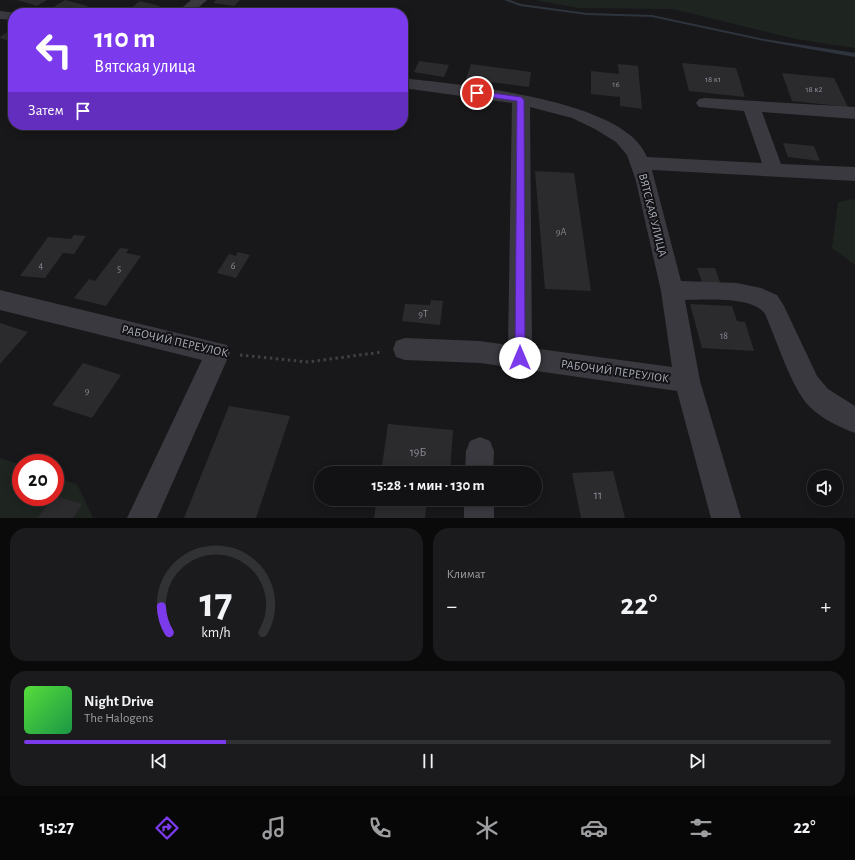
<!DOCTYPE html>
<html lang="ru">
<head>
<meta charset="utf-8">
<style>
	:root { --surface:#121214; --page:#1b1b1d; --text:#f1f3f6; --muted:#9c9ea0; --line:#313234; --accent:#7c3aed }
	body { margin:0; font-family:"Alegreya Sans",sans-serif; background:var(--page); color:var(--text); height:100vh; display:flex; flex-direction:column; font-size:15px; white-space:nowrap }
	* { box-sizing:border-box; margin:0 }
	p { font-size:13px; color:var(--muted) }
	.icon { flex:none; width:22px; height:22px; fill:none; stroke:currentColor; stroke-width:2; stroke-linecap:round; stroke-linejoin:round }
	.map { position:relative; height:518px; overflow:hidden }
	.details { display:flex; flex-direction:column; gap:10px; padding:10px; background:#0a0a0b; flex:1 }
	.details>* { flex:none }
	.guide { position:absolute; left:8px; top:8px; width:400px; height:122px; border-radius:16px; box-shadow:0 2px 10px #0003,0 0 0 1px var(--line); background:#7c3aed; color:#fff; overflow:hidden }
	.tools { position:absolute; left:807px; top:470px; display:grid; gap:8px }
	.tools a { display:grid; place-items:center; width:36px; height:36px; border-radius:50%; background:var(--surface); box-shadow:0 2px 10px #0003,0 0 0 1px var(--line); font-size:20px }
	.speed { position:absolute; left:12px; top:454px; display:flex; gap:8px; font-size:20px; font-weight:700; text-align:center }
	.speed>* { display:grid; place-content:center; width:52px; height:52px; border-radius:50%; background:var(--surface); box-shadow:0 2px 10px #0003,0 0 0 1px var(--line); line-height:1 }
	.speed .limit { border:6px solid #d22; background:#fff; color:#111 }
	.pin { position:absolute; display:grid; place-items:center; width:34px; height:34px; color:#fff; margin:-17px; border:2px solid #fff; border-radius:50%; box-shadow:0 1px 4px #0007 }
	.me { position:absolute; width:44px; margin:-22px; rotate:0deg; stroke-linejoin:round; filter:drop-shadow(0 0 3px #0008) }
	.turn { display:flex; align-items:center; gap:14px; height:84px; padding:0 20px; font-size:18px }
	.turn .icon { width:52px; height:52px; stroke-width:2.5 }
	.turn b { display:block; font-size:28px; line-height:34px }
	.then { display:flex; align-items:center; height:38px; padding:0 20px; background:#0003; gap:8px; font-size:15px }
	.big { font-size:30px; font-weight:600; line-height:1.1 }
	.details .widget { flex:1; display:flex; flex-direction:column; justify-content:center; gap:6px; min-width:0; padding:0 14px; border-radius:16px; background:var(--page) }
	.details .dial { align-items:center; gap:0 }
	.dial svg { height:104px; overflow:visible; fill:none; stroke:var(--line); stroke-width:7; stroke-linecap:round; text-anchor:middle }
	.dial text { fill:var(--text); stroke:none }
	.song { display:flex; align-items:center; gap:12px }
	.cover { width:48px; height:48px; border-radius:6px; background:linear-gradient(135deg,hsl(110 70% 55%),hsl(140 70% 35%)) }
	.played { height:4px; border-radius:2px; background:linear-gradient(90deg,var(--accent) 25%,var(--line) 25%) }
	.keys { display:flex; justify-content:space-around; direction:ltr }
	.heat { display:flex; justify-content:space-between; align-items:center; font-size:22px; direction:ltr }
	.details .tiles { flex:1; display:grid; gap:10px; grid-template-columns:1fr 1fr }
	.widget:last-child { grid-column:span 2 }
	.trip { position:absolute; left:314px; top:466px; width:228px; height:40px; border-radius:20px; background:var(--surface); box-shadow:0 2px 10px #0003,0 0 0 1px var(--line); font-weight:600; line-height:40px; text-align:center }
	.dock { display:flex; height:64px; justify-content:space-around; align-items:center; background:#070708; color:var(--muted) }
	.dock .icon { width:28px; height:28px }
	.dock .on { color:var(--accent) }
	.dock b { font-size:18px; color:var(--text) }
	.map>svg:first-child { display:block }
	.green { fill:#1e2520 }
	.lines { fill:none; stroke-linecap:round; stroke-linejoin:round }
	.stream { fill:#2e343e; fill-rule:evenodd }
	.building { fill:#2b2b2e }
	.path { stroke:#3f3f46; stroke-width:3; stroke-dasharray:2.5 3.5; stroke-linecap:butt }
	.minor { fill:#39393f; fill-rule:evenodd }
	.route { fill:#7c3aed; stroke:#51269a }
	.labels { text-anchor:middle; stroke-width:4; stroke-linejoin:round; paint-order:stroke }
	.far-number-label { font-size:9px; fill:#8a8b96 }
	.number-label { font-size:10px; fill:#8a8b96 }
	.street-label { font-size:12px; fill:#aaacb9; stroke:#131315 }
	.near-number-label { font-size:12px; fill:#8a8b96 }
</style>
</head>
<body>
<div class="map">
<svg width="855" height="518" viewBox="0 0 855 518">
	<rect width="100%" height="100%" fill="#18181a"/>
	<g class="green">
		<path d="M535,0H855V48L796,39L673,9L579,8Z"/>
		<path d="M855,199V265L832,248L838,202Z"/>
		<path d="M0,458L21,465V497H55V477L77,484L93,518H0Z"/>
	</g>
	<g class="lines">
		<path class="stream" d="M504,0H510L521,4L587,13L652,15L764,39L855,53V57L764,41L652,17L587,15L520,6Z"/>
	</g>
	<g class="building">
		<path d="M17,0H47L37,6Z"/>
		<path d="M65,0L88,6L78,13H59L49,10Z"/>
		<path d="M216,0H240L234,6L213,3Z"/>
		<path d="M140,1L160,6L151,13H125Z"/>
		<path d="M13,29V42L0,38V37Z"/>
		<path d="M419,61L449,65L444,77L414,72Z"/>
		<path d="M682,63L736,68L745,97L689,91Z"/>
		<path d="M471,64L531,72L529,87L466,79Z"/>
		<path d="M618,64L638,66L642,109L620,106V97L591,94V71L619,74Z"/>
		<path d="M782,73L834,78L848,107L792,101Z"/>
		<path d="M783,143L814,146L820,161L788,157Z"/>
		<path d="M535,171L574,173L591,291L545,289Z"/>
		<path d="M74,235L86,236L74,254L63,253L45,278L20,276L48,237L71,239Z"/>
		<path d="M120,248L129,249L126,253L141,256L106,306L74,298L89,279L95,281Z"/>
		<path d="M238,252L250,255L236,278L217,273L229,254L236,256Z"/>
		<path d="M697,268H715L721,285H703Z"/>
		<path d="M431,300L443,301L440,325L402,321L405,304L430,305Z"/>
		<path d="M690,304L732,306L737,321L745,322L754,351L702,348Z"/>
		<path d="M0,323L28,332L0,364Z"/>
		<path d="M83,363L121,375L92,418L52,405Z"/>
		<path d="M229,406L290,416L256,518H184Z"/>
		<path d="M388,424L453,430L450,473H381Z"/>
		<path d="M613,471L625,518H581L572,473Z"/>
		<path d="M55,496L82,504L73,518H38L52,497H55Z"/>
		<path d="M377,499H427L425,518H374Z"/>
	</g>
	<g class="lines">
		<path class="path" d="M240,355L308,362L382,352"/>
		<g class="minor">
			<path d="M191,0H207L192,13H176Z"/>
			<path d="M0,11L18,13H13V20L0,19Z"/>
			<path d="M403,78C458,85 625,98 647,157L762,163L744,111L699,107L696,103L699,99L705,98L855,107V119L762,112L781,164L855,167V181L652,170L681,281L737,283L761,288L777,295L784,306L817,376L828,389L855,406V433C839,427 822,419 810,407C792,390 776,338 765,314C753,296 705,300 685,300L700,381L741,518H711L677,391L480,363L405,360L396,357L393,349L396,341L405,338L480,341L508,345L512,103L403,88ZM530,107L572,118L595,129L616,142L627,155L636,181L661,291L672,367L532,348Z"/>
			<path d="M0,290L227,345L230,353L157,518H127L202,360L0,310Z"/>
			<path d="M480,437L490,441L494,451L493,473H465L466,451L470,441Z"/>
			<rect x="464" y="499" width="30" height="19"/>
		</g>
	</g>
	<path class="route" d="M477,91L521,97L524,100L525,358L523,361L520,363L516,361L515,358L517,101L474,95L473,93Z"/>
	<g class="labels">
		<g class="far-number-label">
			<text x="713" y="82">18 к1</text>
			<text x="616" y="87">16</text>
			<text x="814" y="92">18 к2</text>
		</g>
		<g class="number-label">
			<text x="561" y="235">9А</text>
			<text x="41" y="269">4</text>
			<text x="233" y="269">6</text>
			<text x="119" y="272">5</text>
			<text x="423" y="317">9Т</text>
			<text x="724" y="339">18</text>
			<text x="87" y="394">9</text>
		</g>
		<g class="street-label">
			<text transform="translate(653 215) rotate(76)" y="4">ВЯТСКАЯ УЛИЦА</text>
			<text transform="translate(175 341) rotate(13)" y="4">РАБОЧИЙ ПЕРЕУЛОК</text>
			<text transform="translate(615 371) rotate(8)" y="4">РАБОЧИЙ ПЕРЕУЛОК</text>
		</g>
		<g class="near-number-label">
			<text x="418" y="456">19Б</text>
			<text x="598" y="499">11</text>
		</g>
	</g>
</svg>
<div class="tools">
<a><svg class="icon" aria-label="sound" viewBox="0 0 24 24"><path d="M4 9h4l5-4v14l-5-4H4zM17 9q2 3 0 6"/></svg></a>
</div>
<div class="speed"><div class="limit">20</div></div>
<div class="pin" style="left:477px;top:93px;background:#d93025"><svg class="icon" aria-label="arrive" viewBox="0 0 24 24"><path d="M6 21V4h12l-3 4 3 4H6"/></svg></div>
<svg class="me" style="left:520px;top:358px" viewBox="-20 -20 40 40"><circle r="19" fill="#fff"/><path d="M0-13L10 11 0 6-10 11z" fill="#7c3aed"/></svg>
<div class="trip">15:28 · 1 мин · 130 m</div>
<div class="guide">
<div class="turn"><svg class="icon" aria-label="left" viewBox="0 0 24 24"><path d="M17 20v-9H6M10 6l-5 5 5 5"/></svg><div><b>110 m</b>Вятская улица</div></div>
<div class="then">Затем<svg class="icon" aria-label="arrive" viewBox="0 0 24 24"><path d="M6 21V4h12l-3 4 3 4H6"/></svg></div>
</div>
</div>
<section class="details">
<div class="tiles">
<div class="widget dial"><svg viewBox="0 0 100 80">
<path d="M14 69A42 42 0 1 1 86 69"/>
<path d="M14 69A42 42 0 0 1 8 49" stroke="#7c3aed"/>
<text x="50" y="56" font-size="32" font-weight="700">17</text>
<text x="50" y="72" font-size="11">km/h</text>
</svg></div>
<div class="widget"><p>Климат</p>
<div class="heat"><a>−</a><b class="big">22°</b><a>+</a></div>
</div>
<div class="widget">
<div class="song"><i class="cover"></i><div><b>Night Drive</b><p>The Halogens</p></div></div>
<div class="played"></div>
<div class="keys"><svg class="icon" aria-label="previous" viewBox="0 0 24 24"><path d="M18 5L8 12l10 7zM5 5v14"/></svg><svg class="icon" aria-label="pause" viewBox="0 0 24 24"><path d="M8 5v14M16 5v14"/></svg><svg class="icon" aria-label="next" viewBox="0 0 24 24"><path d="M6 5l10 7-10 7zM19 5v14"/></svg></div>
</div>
</div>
</section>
<nav class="dock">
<b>15:27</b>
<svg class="icon on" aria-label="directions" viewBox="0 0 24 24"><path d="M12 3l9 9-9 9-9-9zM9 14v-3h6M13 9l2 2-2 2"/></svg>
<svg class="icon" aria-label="music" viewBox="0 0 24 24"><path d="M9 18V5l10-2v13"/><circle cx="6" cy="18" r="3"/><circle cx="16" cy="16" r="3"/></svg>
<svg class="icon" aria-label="phone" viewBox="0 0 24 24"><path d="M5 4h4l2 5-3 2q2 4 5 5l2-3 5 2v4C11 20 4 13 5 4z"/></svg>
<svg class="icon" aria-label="climate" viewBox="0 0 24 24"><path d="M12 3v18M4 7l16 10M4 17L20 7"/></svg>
<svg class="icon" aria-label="car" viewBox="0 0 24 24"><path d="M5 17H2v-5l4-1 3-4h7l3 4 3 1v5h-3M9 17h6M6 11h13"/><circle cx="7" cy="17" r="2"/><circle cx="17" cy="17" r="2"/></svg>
<svg class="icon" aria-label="filters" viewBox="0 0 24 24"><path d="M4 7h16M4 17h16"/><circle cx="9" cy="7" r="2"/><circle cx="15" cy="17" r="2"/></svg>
<b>22°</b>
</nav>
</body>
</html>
